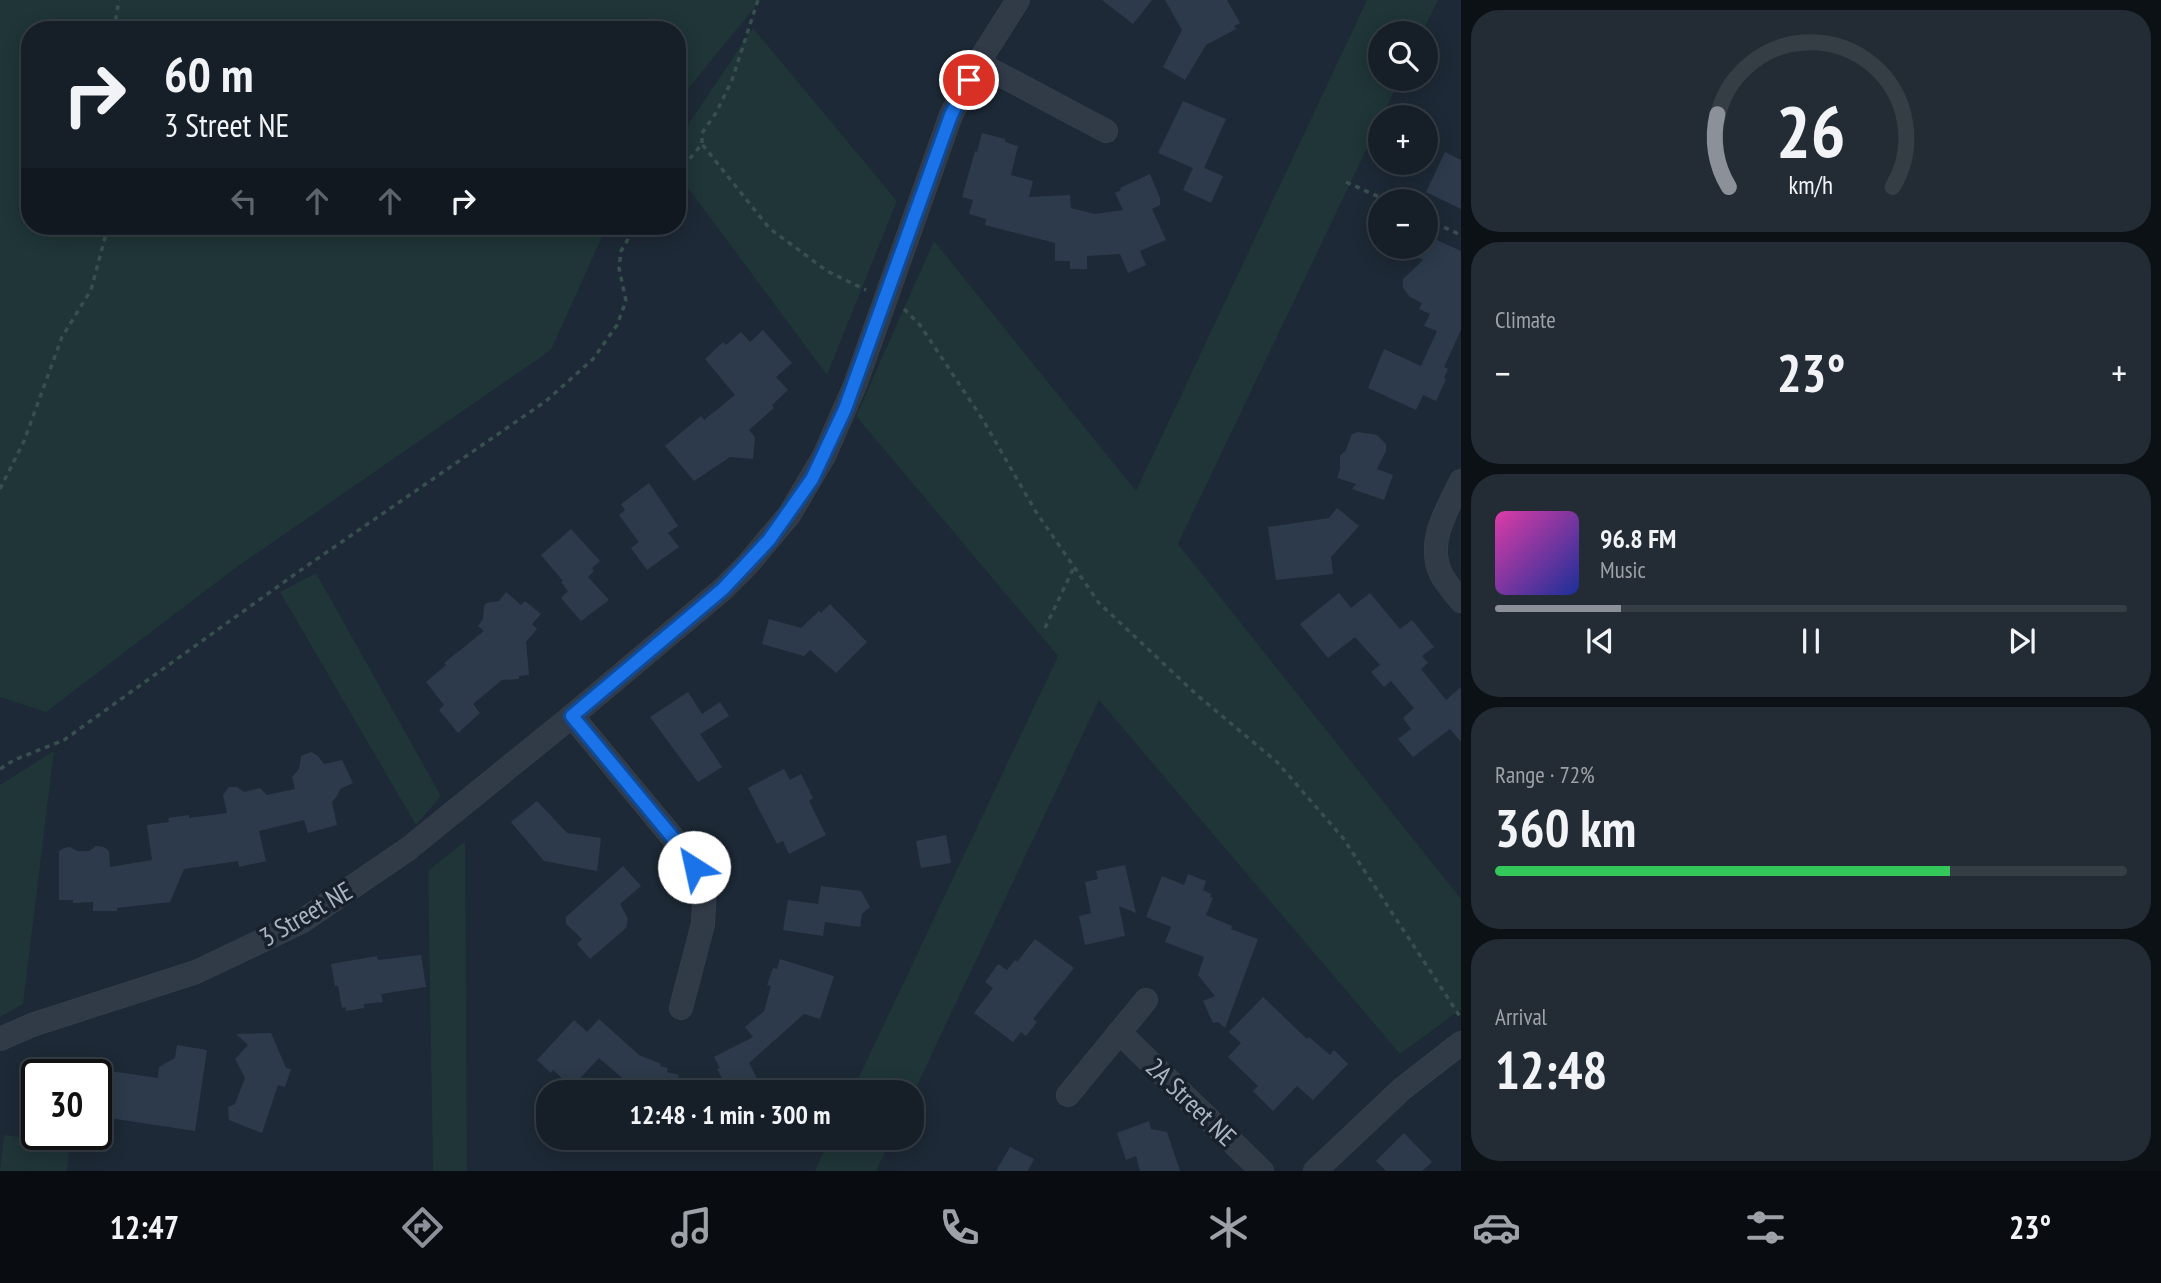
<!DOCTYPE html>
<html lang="en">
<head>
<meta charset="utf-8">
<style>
	:root { --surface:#161f28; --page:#232c34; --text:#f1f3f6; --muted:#9ea2a8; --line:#353d45; --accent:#8c9099 }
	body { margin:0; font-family:"PT Sans Narrow",sans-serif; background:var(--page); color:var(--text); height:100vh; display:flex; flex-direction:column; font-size:26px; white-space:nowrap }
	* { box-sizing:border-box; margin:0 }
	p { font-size:23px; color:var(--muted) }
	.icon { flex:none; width:38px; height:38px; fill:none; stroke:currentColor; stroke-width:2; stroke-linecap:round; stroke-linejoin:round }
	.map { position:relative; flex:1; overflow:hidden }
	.side { display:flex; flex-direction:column; gap:10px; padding:10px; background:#0c1116; width:700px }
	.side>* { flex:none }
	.hud { position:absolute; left:21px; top:21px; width:665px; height:214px; border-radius:28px; box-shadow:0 4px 18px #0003,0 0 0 2px var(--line); background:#161f28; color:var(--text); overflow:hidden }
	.buttons { position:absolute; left:1368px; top:21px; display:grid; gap:14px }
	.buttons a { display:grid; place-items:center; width:70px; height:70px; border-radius:50%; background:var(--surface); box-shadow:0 4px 18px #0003,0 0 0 2px var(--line); font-size:35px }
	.speed { position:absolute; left:21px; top:1059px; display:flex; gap:14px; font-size:35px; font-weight:700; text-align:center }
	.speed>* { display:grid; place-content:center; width:91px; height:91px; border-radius:50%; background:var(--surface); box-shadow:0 4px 18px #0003,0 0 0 2px var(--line); line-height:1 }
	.speed .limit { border:4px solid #111; border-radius:10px; background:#fff; color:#111 }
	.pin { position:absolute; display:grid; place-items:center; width:60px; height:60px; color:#fff; margin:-30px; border:4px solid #fff; border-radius:50%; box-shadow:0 2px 7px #0007 }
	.me { position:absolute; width:77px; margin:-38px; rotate:325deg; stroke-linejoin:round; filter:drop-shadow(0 0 5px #0008) }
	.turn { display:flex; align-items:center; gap:24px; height:147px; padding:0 28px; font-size:32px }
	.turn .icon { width:91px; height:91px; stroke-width:2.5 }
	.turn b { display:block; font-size:49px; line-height:60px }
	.lanes { display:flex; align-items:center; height:66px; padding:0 28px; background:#0003; justify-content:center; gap:35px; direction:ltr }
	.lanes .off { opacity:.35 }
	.big { font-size:52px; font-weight:800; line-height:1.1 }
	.side .tile { flex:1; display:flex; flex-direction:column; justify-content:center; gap:10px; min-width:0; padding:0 24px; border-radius:28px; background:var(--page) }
	.side .dial { align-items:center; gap:0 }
	.dial svg { height:182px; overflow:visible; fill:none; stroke:var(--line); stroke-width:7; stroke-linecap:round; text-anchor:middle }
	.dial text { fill:var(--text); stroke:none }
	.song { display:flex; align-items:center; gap:21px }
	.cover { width:84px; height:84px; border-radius:10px; background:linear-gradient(135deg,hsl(320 70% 55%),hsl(230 70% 35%)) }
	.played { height:7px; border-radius:4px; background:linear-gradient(90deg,var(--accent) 20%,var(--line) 20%) }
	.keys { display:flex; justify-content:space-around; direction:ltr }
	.heat { display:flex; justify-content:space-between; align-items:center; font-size:38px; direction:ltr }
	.charge { height:10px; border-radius:5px; background:linear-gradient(90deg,#34c759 72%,var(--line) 0) }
	.trip { position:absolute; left:536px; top:1080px; width:388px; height:70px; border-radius:28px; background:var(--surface); box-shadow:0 4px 18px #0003,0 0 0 2px var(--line); font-weight:800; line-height:70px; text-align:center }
	.menu { display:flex; height:112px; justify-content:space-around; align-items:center; background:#090c10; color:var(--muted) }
	.menu .icon { width:49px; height:49px }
	.menu .active { color:var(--accent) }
	.menu b { font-size:32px; color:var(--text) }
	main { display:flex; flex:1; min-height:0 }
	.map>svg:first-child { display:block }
	.green { fill:#1f3537 }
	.building { fill:#2c3a4b }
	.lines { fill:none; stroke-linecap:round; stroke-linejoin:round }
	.minor-casing { stroke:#3a4450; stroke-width:24 }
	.path { stroke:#384f50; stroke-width:3.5; stroke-dasharray:5 5; stroke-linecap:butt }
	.minor { stroke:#313b47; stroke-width:23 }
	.route-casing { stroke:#114b97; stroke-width:18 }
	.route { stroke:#1a73e8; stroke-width:12 }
	.labels { text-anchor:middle; stroke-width:7; stroke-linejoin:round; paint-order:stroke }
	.street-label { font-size:26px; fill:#aab5c4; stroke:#17202b }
</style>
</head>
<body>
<main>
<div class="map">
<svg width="1461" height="1171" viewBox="0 0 1461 1171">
	<rect width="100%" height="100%" fill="#1d2936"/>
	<g class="green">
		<path d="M0,0H756L755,7L677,102V30H30V226H607L551,350L234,569L46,712L0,697Z"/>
		<path d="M1367,0H1438L1422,33H1381V79H1400L1178,544L1461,899V1009L1400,1054L1099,700L912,1096V1092H852L1058,656L856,416L934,241L1136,491Z"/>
		<path d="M753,28L897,201L827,375L677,173V141Z"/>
		<path d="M316,573L441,796L416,825L280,592Z"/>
		<path d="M54,751L23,1004L0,1017V785Z"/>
		<path d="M465,841L467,1171H433L428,871Z"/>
		<path d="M4,1135L70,1144L67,1171H0Z"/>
		<path d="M830,1138H892L876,1171H815Z"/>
	</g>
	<g class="building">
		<path d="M1102,0H1152L1133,24Z"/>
		<path d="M1165,0H1227L1240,23L1234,26L1236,29L1206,45L1185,80L1163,67L1182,30Z"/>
		<path d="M1183,101L1226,119L1204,168L1223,176L1211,203L1183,190L1193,168L1158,153Z"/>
		<path d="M982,133L1005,139V142L1018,146L1011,175L1033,181L1029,197L1070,195L1071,208L1095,214L1123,210L1115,193L1121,190L1120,188L1150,174L1160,198V205L1152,209L1166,240L1140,251L1146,265L1128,273L1120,254L1087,256V269H1070V261H1055V243L985,225L986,219L969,214L973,200L962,197L975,151L977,152Z"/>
		<path d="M1445,152L1461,160V209L1426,192Z"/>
		<path d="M1426,235L1461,251V330L1444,367L1448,369L1444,378L1446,379L1436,401L1423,395L1416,410L1368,388L1384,349L1421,366L1437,331L1424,326L1430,314L1419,309L1422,303L1410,297L1403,288V279L1423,260L1395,247H1426Z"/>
		<path d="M763,330L792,363L776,377L788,390L772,405L774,408L749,430L755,437L753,459L730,457L694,481L665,446L701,416L704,420L735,395L705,359L723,342L726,345L741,332L750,342Z"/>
		<path d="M1358,432L1377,435L1386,444V451L1377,469L1393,475L1384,500L1352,489L1356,484L1337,478L1340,469V456L1346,450L1352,434Z"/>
		<path d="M649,483L678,526L668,533L679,547L647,570L631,548L639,542L619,515L625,510L621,504Z"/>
		<path d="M1337,508L1359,526L1331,557L1333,574L1276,580L1268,527L1329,518Z"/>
		<path d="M571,529L600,561L592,568L594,571L588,577L609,600L581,621L561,598L568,591L561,582L563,581L541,555Z"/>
		<path d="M506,592L521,605L525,601L541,614L532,624L537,629L526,642L529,675L519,676V679L502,680L473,704L480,713L458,733L439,710L444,705L426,682L446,665L444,663L484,631L478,626L483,619L484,606L486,603L499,601Z"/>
		<path d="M1339,593L1351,608L1370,593L1400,629L1412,620L1434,647L1422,656L1428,663L1421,669L1446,700L1461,687V742L1450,729L1413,757L1398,739L1411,729L1403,718L1414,708L1391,681L1384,687L1371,672L1380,665L1355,637L1328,658L1300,624Z"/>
		<path d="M830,604L867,642L836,673L810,650L804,656L762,644L769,619L801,628L819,611L821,613Z"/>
		<path d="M688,692L702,714L720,702L729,716L700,734L722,767L698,782L650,717Z"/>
		<path d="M311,752L318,756L324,764L342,760L353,783L340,789L337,796L332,802L337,825L308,833L304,820L259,831L266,861L239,867L238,861L184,869L170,902L117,908V911H93V902L73,903V900H59V851L64,848L70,847L77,851H89L96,846L104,847L109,851L110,867L152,860L147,825L169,822L168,818L189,815V818L227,813L223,795L229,787H237L244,792L260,788L267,795L295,789L292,777L299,769L301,756Z"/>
		<path d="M784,769L790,780L801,774L813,798L809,801L826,835L789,854L783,841L777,844L748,788Z"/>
		<path d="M537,801L567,833L601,838L597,871L544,861L511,822Z"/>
		<path d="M946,835L951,863L921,868L916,841Z"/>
		<path d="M1125,865L1136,913L1119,906L1125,936L1085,945L1079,916L1091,913L1085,882L1098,879L1096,871Z"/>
		<path d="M623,866L641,886L620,904L628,919L626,928L590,959L577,944L582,939L566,924V917Z"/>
		<path d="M1188,874L1206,881L1203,890L1211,894L1210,897L1213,898L1206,915L1232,926L1231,929L1258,939L1225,1028L1218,1022L1213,1023L1203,1001L1215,996L1198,975L1204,957L1165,942L1171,927L1146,917L1162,876L1184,885Z"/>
		<path d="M821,886L861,891L870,907L862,914L860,927L825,922L823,936L783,930L788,900L818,904Z"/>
		<path d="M1035,939L1074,968L1033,1019L1037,1022L1026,1036L1021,1032L1013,1042L974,1013L993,988L985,982L998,964L1007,970L1015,960L1017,962Z"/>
		<path d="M421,955L426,987L381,994L383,1002L364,1004V1008L346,1011L345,1007L342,1008L338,986H335L331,964L377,956L378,960Z"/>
		<path d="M780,959L834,976L820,1019L804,1014L749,1063L764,1092H729L717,1069L720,1068L714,1057L753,1037L745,1027L764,1011L771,986L767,985L773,968L777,969Z"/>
		<path d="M1263,997L1307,1039L1309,1037L1330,1055L1334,1050L1348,1064L1313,1100L1297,1086L1273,1111L1253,1091L1258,1086L1228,1057L1241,1043L1229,1032Z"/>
		<path d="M599,1019L639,1055L661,1064L660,1066L668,1068L667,1072L679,1075L674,1092H624L627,1082L599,1058L572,1087L553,1070L551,1073L537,1060L574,1020L587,1032Z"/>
		<path d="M271,1033L286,1068L291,1069L285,1087L278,1085L262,1133L229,1120L228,1107L235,1104L245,1078L235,1059L248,1045L236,1034Z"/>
		<path d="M177,1045L207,1050L195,1131L96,1116V1069L158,1078L159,1067L175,1058Z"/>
		<path d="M1149,1121L1151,1129L1167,1132L1180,1171H1140L1136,1156L1126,1160L1117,1133Z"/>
		<path d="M1404,1133L1432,1162L1422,1171H1386L1376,1161Z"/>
		<path d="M1010,1147L1034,1159L1028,1171H996Z"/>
	</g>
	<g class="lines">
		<g class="minor-casing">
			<g id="minor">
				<path d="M978,63L1106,131"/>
				<path d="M1461,481C1447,510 1426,542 1441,574C1446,584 1455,593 1461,601"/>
				<path d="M572,716L683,850L705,885L703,924L681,1008"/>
				<path d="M1119,1032L1262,1171"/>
				<path d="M0,1039L32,1025L196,972L301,922L408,849L572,716L723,589L747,565L789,515L824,456L855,385L951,115L978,63L1018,0"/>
				<path d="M1068,1095L1146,1000"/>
				<path d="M1315,1171L1402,1089L1461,1043"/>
			</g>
		</g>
		<g class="path">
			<path d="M114,30L119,0"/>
			<path d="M702,143V133L716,113L732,80L758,0"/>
			<path d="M677,174L702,144L769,228L827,271L866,290"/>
			<path d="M1346,182L1388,201"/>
			<path d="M1426,219L1461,235"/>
			<path d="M904,309L920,325L983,420L1036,512L1099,603L1197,695L1277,762L1343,838L1461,1018"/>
			<path d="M0,489L24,441L62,337L91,290L108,226"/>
			<path d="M1045,628L1074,567"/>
			<path d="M0,769L14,760L64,740L298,572L546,401L593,359L617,325L626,301L619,268L621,251L636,226"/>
		</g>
		<use href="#minor" class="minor"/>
	</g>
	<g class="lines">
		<g class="route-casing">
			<path id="route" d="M694,867L683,850L572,716L723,589L769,540L812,479L845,409L951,115L969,80"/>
		</g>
		<use href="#route" class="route"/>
	</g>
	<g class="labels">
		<g class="street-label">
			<text transform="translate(306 914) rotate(-30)" y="9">3 Street NE</text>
			<text transform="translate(1191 1102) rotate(44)" y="9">2A Street NE</text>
		</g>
	</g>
</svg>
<div class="buttons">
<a><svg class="icon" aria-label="search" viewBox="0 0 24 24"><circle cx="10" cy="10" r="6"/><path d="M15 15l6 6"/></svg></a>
<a>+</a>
<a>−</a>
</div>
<div class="speed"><div class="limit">30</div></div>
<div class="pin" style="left:969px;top:80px;background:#d93025"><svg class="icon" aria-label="arrive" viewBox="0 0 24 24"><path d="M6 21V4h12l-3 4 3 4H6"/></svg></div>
<svg class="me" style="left:694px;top:867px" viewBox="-20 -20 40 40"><circle r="19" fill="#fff"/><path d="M0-13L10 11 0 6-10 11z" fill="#1a73e8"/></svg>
<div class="trip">12:48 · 1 min · 300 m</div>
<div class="hud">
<div class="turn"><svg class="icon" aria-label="right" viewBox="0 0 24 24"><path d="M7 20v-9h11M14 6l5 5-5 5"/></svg><div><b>60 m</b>3 Street NE</div></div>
<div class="lanes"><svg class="icon off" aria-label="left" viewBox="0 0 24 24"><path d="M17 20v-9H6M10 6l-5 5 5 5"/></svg><svg class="icon off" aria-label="ahead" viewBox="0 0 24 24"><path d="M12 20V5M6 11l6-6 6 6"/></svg><svg class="icon off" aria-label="ahead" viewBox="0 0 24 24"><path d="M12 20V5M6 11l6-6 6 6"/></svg><svg class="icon" aria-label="right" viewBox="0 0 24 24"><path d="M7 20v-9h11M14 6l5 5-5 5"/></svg></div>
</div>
</div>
<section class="side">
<div class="tile dial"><svg viewBox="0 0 100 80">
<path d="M14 69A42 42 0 1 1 86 69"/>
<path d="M14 69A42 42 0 0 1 9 37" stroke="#8c9099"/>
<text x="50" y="56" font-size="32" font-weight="700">26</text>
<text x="50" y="72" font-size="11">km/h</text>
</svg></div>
<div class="tile"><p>Climate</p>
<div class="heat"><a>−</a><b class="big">23°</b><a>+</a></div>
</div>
<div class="tile">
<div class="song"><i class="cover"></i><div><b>96.8 FM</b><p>Music</p></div></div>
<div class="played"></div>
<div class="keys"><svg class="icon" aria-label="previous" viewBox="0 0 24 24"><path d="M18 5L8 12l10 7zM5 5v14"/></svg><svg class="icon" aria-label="pause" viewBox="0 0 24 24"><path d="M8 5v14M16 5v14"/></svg><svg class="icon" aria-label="next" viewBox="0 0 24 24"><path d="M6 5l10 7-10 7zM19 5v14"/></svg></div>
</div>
<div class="tile"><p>Range · 72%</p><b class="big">360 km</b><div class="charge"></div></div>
<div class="tile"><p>Arrival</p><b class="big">12:48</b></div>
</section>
</main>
<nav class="menu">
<b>12:47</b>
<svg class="icon active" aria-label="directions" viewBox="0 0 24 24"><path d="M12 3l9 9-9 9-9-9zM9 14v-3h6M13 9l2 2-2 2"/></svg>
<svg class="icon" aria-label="music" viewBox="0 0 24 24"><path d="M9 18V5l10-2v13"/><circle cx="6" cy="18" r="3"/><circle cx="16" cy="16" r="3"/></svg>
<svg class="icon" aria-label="phone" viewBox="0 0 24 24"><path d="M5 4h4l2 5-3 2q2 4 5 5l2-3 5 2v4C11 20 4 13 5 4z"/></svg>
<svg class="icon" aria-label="climate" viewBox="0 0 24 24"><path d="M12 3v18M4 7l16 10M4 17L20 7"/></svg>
<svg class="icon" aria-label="car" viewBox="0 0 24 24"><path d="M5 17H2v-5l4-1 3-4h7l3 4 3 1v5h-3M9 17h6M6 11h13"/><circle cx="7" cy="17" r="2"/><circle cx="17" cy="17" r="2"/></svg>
<svg class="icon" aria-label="filters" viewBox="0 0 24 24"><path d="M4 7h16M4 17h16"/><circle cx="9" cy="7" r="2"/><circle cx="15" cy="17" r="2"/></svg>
<b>23°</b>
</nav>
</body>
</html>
